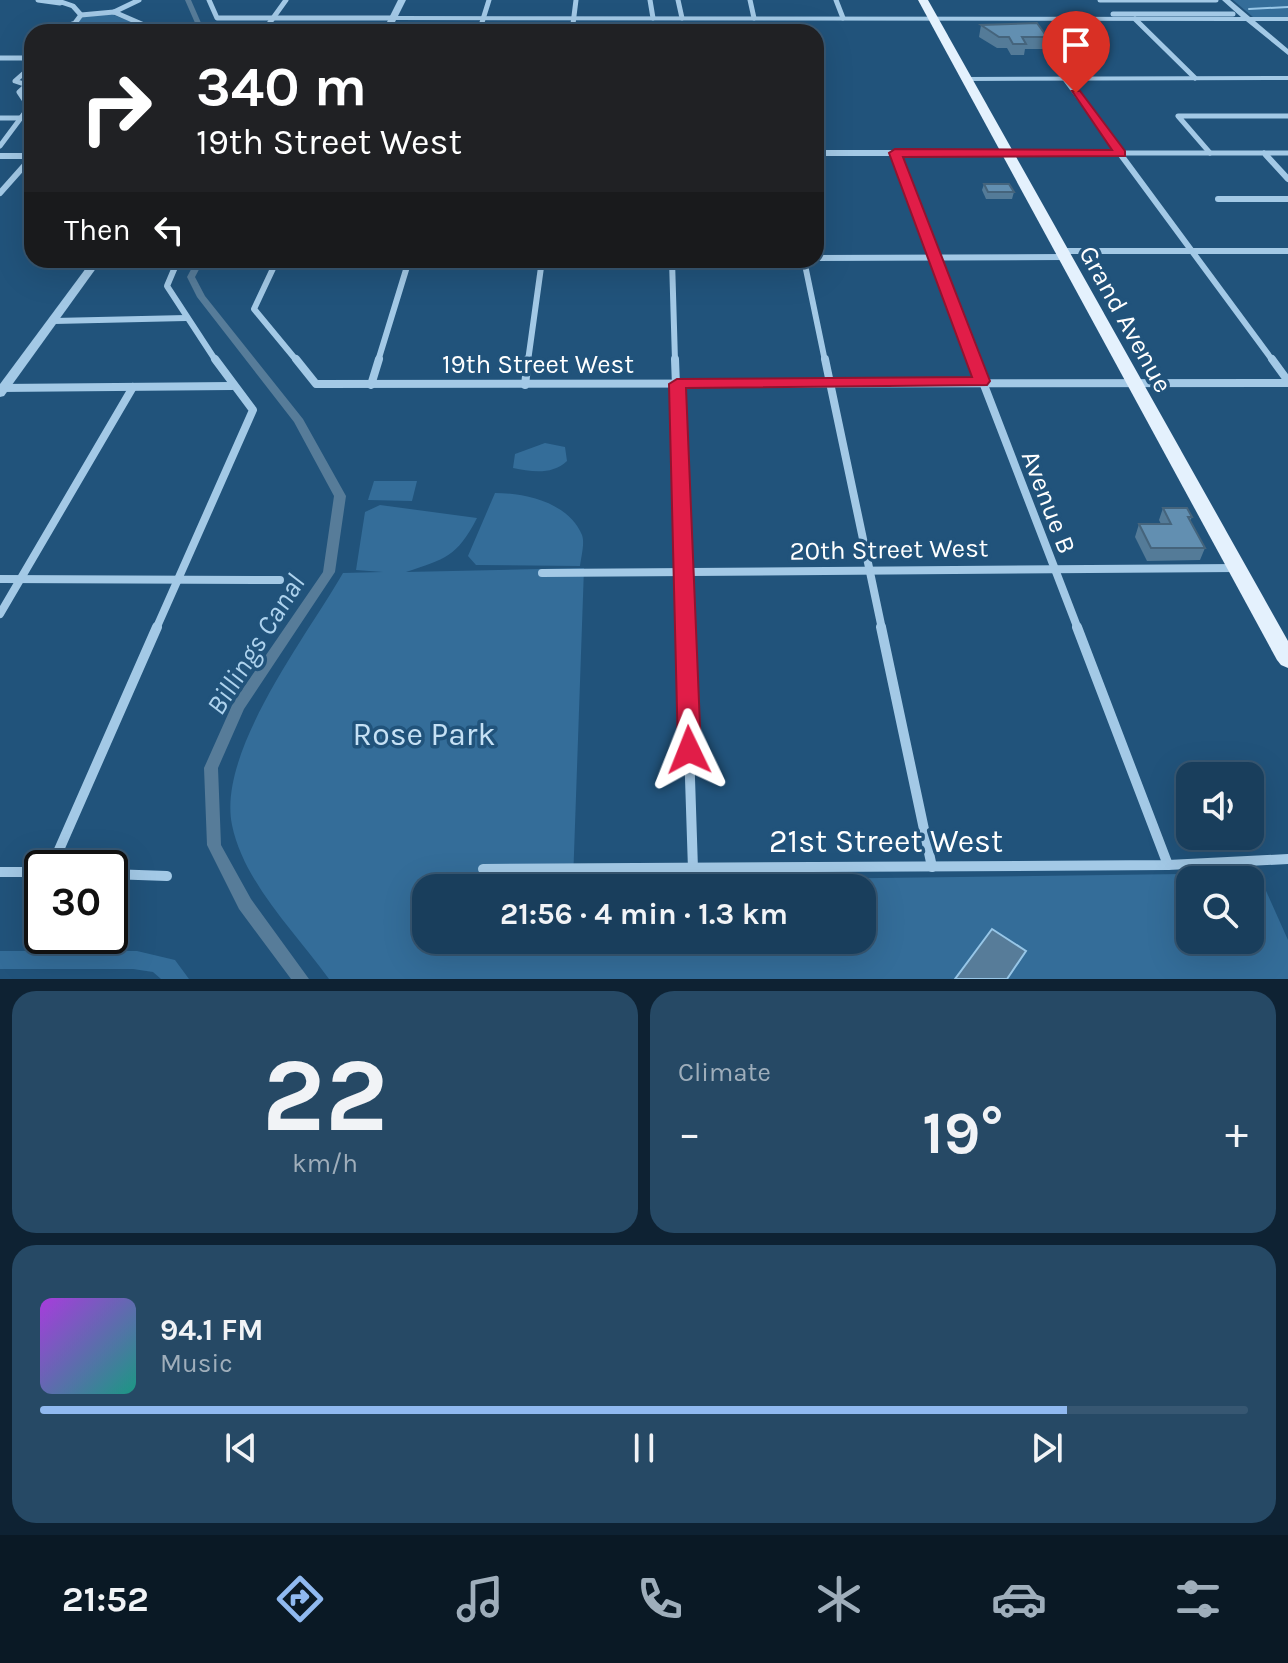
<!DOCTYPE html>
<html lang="en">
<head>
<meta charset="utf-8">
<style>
	:root { --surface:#193e5c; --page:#264965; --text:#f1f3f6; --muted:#9faebb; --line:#375772; --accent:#90b9f0 }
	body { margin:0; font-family:Karla,sans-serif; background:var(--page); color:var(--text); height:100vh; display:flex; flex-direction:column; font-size:30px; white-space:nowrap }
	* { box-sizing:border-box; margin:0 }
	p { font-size:26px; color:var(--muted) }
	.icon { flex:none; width:44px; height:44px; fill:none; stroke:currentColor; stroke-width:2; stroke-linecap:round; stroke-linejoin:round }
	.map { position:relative; height:979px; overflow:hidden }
	.details { display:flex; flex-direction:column; gap:12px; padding:12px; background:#0e2233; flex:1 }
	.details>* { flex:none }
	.hud { position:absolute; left:24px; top:24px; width:800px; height:244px; border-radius:24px; box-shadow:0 8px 32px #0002,0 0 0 2px var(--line); background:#202124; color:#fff; overflow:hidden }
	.fabs { position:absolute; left:1176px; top:762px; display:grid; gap:16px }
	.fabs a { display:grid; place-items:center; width:88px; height:88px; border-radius:16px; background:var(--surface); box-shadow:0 8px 32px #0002,0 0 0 2px var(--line); font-size:40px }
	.speed { position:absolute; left:24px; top:850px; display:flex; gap:16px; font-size:40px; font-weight:700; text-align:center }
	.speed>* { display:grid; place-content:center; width:104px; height:104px; border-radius:50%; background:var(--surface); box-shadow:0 8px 32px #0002,0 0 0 2px var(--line); line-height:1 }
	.speed .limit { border:4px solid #111; border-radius:12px; background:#fff; color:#111 }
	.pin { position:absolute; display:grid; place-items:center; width:68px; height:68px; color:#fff; margin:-82px -34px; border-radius:50% 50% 50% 0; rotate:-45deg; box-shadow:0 0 8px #0007 }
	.pin .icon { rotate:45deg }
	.me { position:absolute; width:88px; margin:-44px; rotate:358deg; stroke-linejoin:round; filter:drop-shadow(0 0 6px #0008) }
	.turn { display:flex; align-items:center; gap:28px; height:168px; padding:0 40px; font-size:36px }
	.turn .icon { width:104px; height:104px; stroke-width:2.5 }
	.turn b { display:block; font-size:56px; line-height:68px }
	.then { display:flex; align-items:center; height:76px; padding:0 40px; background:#0003; gap:16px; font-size:30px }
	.big { font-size:60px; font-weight:700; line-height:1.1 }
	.details .card { flex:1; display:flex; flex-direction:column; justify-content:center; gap:12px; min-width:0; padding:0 28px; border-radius:24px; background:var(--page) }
	.details .dial { align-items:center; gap:0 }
	.dial b { font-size:104px; line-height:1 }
	.song { display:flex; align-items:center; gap:24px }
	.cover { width:96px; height:96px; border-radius:12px; background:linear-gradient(135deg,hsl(280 70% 55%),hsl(170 70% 35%)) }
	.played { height:8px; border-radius:4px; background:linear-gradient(90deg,var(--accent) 85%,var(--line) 85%) }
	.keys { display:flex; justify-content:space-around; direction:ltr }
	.heat { display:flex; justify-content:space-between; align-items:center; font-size:44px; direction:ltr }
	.details .tiles { flex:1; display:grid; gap:12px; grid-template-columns:1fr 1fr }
	.card:last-child { grid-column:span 2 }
	.trip { position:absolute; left:412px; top:874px; width:464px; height:80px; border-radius:24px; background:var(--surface); box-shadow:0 8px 32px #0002,0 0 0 2px var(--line); font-weight:700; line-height:80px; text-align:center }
	.tabs { display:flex; height:128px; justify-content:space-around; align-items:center; background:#0a1925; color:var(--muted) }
	.tabs .icon { width:56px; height:56px }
	.tabs .current { color:var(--accent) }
	.tabs b { font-size:36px; color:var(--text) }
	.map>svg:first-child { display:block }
	.green { fill:#346d99; fill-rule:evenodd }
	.water { fill:#577c99; stroke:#97c6e7; stroke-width:2 }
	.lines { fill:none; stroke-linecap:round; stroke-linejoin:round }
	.stream { stroke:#97c6e7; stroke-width:2 }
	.canal { fill:#577c99; fill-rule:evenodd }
	.minor-far3 { stroke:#a3c9e6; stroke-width:5 }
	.minor-far2 { stroke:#a3c9e6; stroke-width:6 }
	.minor-far1 { stroke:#a3c9e6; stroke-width:8 }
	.minor { stroke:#a3c9e6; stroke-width:10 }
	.tertiary { fill:#a3c9e6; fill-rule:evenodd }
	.primary { fill:#e4f1fd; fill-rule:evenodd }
	.wall { fill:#547b98 }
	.building { fill:#628fb1; stroke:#45647c; stroke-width:2 }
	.route { fill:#e11d48; stroke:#92132f; stroke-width:2 }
	.labels { text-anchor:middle; stroke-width:7; stroke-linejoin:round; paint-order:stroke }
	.street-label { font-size:26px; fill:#fff; stroke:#21537b }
	.water-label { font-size:28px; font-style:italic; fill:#aed3ee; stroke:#21537b }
	.near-park-label { font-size:32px; fill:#c6e1f5; stroke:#21537b }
	.near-street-label { font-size:32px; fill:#fff; stroke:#21537b }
</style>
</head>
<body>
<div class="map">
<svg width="1288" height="979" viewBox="0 0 1288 979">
	<rect width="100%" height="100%" fill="#21537b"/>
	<g class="green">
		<path d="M1233,0H1288V17H1253Z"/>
		<path d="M111,14L140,25L137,29L154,31L52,32L77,23L84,16Z"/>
		<path d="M545,443L565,447L567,461C552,475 532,472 513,468L515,454Z"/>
		<path d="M374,481H417L412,501L368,500Z"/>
		<path d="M495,493C526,493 569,503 582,535C585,543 581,557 580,566L476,565L468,556Z"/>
		<path d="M380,505L477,518C457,557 445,559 406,572L584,568L573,882L1258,873L1288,940V979H329C296,933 244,883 232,825C217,751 307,636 343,573L383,572L356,570L365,512ZM1190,880H1250V940H1190ZM426,888H862V940H426Z"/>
		<path d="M0,951H137L175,960L189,979H161L153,972L133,969H0Z"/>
	</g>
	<path class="water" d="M992,929L1026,951L1007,979H955Z"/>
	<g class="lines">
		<path class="stream" d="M1249,9L1288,7"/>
		<g class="canal">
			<path d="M185,0H191L205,32H199Z"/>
			<path d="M196,260H204L195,277L205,296L303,419L346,496L335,572L244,709L218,768L221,845L251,899L309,979H291L239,909L207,845L204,768L233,703L323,572L334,496L294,422L197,297L187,277Z"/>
		</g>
		<g class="minor-far3">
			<path d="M38,0L60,3"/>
			<path d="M209,0L217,18H393"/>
			<path d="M650,0L653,18"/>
			<path d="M678,0L682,18"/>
			<path d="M750,0L754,18"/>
			<path d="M836,0L843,18"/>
			<path d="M1100,0H1216"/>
			<path d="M114,12L139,0"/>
			<path d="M1113,14H1233"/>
			<path d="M81,15L114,12L144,25"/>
			<path d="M1135,19L1195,78"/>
			<path d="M49,32L75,23L81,15L73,6L55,0"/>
			<path d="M263,32L286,0"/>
			<path d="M479,32L489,0"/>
			<path d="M572,32L576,0"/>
			<path d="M0,58H32"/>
			<path d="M1065,79L1123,157"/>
			<path d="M24,84L15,81L32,66"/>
			<path d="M0,118H32"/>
			<path d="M0,146L29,107L19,92L32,80"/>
			<path d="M895,153L897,157"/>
			<path d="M1007,153H1288"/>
			<path d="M1210,153L1178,116H1288"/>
			<path d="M1264,153L1268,157"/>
		</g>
		<g class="minor-far2">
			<path d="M896,155L975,361"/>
			<path d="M1121,155L1273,361"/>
			<path d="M1266,155L1288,179"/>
			<path d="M0,193L32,157"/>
			<path d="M1218,199H1288"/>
			<path d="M1061,251H1288"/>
			<path d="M816,258L1065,257"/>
			<path d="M178,260L167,286L216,361"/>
			<path d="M277,260L254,309L297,361"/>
			<path d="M277,260H348"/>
			<path d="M672,260L675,361"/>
			<path d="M804,260L825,361"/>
			<path d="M96,262H177"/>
			<path d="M54,321L186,318"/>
			<path d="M378,361L409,260"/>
			<path d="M528,361L542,260"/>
		</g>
		<g class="minor-far1">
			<path d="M296,359L316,384L1288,383"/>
			<path d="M675,359L685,629"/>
			<path d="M825,359L882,629"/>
			<path d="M974,359L1078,629"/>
			<path d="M1272,359L1288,381"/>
			<path d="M371,385L379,359"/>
			<path d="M525,385L528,359"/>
			<path d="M0,388L232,386"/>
			<path d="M542,573L1237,568"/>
			<path d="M0,579L280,580"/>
			<path d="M0,614L133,387"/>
			<path d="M156,629L253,410L215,359"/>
		</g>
		<g class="minor">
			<path d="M685,627L693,869"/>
			<path d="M881,627L932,867"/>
			<path d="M1077,627L1168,865"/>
			<path d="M51,868L157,627"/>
			<path d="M483,869L1168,865L1288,859"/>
			<path d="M0,872H42"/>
			<path d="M110,874L167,876"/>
		</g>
		<g class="tertiary">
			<path d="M398,0H406L398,16L1241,17L1222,0H1230L1250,17H1288V21H1255L1288,49V55L1246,21L396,20L390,32H382Z"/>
			<path d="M1288,76V80L965,81L961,79L965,77Z"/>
			<path d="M816,150H1007L1012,153L1007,156H816Z"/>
			<rect x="0" y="153" width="32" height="6"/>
			<path d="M92,260H102L4,396L0,397V384Z"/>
		</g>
		<path class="primary" d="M918,0H928L1288,641V668L1281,665L1277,660Z"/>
	</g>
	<g class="wall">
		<path d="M981,25L1047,37L1045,49H1025L1024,55H1011L1007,48H997L979,37Z"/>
		<path d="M984,184L1014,192L1012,199H986L982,190Z"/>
		<path d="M1163,508L1192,517L1190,521L1205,548L1200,560L1147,561L1135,537L1139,524H1161L1159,520Z"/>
	</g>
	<g class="building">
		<path d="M1037,23L1047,37H1022L1026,44H1013L1009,37H999L981,25Z"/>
		<path d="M984,184H1009L1014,192H988Z"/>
		<path d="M1163,508H1187L1192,517H1188L1205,548H1151L1139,524H1171Z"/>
	</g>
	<path class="route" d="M1072,91H1080L1125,151V156L903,157L990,381L987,385L686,388L701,750L697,757H681L678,750L669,384L677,379L972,377L889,153L895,149L1112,150Z"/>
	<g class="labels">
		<g class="street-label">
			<text transform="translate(1126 319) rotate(61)" y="9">Grand Avenue</text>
			<text x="538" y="373">19th Street West</text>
			<text transform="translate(1049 502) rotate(69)" y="9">Avenue B</text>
			<text transform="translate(889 549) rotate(-1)" y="9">20th Street West</text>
		</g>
		<g class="water-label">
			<text transform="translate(255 644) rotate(-58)" y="10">Billings Canal</text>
		</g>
		<g class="near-park-label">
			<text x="424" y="745">Rose Park</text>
		</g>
		<g class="near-street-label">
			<text x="886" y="852">21st Street West</text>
		</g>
	</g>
</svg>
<div class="fabs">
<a><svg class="icon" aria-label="sound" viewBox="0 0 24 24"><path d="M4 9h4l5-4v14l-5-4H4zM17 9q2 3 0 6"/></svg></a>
<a><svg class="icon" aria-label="search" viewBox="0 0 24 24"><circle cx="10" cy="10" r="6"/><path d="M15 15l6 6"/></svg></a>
</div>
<div class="speed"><div class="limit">30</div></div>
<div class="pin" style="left:1076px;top:93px;background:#d93025"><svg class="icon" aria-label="arrive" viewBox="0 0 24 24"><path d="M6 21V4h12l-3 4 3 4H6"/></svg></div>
<svg class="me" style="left:689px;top:750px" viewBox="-20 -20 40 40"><path d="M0-17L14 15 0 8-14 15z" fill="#e11d48" stroke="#fff" stroke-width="4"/></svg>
<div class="trip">21:56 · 4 min · 1.3 km</div>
<div class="hud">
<div class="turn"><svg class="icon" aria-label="right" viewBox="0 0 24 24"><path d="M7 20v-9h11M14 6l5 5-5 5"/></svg><div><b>340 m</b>19th Street West</div></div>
<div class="then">Then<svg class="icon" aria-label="left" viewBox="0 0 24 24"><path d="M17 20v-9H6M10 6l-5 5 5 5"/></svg></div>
</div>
</div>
<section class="details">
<div class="tiles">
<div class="card dial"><b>22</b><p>km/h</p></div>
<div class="card"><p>Climate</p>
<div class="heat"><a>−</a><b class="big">19°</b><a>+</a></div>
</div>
<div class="card">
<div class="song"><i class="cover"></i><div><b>94.1 FM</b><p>Music</p></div></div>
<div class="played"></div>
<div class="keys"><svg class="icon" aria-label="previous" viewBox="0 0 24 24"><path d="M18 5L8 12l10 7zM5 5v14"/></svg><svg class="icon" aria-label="pause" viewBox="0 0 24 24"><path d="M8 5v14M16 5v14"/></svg><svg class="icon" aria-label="next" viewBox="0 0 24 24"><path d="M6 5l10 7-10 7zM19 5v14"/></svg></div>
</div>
</div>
</section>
<nav class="tabs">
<b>21:52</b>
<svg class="icon current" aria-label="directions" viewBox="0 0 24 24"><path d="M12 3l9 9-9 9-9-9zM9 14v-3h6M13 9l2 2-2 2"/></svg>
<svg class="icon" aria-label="music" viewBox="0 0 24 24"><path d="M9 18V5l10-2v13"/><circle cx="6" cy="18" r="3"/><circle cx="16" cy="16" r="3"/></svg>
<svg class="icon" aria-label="phone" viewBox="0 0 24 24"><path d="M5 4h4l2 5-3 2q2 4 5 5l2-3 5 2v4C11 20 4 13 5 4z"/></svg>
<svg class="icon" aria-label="climate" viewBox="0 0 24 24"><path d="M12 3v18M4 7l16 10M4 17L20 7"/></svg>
<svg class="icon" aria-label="car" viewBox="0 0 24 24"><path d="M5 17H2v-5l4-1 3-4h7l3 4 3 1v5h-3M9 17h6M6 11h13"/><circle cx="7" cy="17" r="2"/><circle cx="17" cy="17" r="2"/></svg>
<svg class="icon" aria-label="filters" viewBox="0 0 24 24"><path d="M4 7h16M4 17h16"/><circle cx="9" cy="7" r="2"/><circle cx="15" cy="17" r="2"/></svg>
</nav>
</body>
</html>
